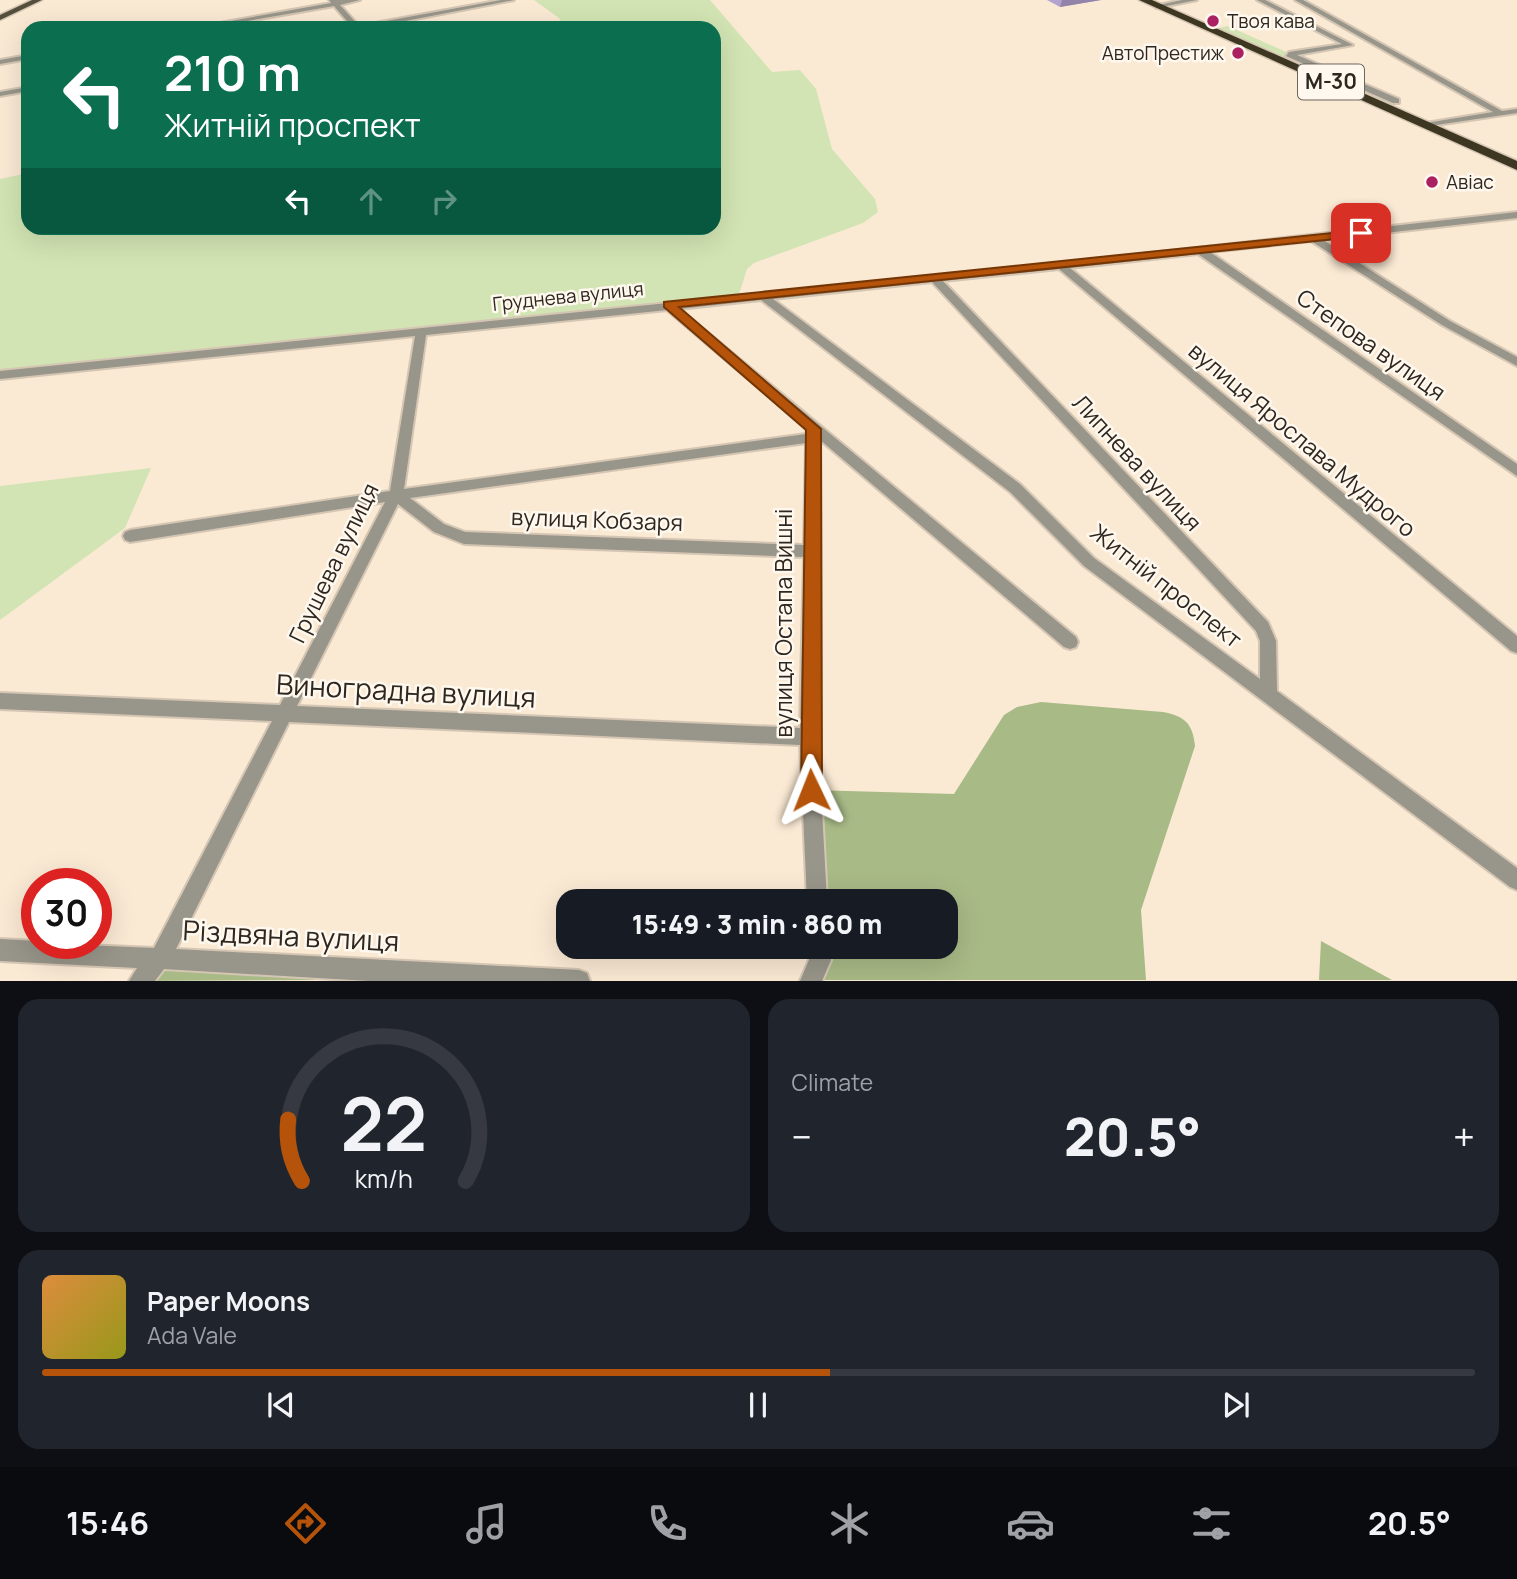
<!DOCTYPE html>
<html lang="en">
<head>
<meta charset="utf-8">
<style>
	:root { --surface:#171b24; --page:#20242c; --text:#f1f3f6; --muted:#9ea1a6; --line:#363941; --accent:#b45309 }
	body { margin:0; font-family:Manrope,sans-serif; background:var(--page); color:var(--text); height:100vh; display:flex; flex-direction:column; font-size:26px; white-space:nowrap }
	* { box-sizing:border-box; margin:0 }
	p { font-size:23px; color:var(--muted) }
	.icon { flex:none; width:38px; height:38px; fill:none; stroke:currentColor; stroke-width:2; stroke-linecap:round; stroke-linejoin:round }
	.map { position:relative; height:981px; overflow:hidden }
	.details { display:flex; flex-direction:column; gap:18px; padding:18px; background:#0d0f14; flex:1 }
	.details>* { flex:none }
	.top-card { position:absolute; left:21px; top:21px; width:700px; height:214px; border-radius:21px; box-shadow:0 7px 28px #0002; background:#0b6e4f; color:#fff; overflow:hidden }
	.speed { position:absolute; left:21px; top:868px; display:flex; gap:14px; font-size:35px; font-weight:700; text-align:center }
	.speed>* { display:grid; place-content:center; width:91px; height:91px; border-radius:50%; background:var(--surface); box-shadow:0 7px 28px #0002; line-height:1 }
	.speed .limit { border:10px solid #d22; background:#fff; color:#111 }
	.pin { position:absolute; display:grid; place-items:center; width:60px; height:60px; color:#fff; margin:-30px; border-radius:14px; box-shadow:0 4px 10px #0006 }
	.me { position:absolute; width:77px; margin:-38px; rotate:358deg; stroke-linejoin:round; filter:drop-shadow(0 0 5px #0008) }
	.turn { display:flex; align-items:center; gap:24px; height:147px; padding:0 28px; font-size:32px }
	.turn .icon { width:91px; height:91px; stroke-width:2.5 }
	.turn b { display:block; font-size:49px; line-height:60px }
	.lanes { display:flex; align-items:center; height:66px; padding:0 28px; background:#0003; justify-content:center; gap:35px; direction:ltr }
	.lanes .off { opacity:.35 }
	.big { font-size:52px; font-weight:800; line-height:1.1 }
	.details .card { flex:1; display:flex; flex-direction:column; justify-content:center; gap:10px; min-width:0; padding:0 24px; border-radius:21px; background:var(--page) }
	.details .dial { align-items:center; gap:0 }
	.dial svg { height:182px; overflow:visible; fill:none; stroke:var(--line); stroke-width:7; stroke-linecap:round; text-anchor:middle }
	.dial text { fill:var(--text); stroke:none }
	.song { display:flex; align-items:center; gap:21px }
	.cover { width:84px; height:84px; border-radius:10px; background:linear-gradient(135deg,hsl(30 70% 55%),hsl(60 70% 35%)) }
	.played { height:7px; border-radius:4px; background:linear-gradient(90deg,var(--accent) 55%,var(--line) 55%) }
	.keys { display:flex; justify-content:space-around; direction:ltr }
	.heat { display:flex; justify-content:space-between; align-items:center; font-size:38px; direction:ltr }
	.details .tiles { flex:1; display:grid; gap:18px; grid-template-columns:1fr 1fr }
	.card:last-child { grid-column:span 2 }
	.trip { position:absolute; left:556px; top:889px; width:402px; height:70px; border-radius:21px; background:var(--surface); box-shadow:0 7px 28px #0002; font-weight:800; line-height:70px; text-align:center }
	.tabs { display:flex; height:112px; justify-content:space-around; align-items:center; background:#090b0e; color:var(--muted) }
	.tabs .icon { width:49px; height:49px }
	.tabs .active { color:var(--accent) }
	.tabs b { font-size:32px; color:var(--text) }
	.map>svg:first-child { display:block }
	.green { fill:#d2e4b3 }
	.forest { fill:#a8ba86 }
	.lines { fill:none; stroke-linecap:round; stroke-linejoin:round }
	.minor-casing { stroke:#d5c6b3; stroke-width:4 }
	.major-casing { stroke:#d5c6b3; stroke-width:3 }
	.highway-casing { stroke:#d5c6b3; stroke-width:3 }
	.minor { fill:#98958a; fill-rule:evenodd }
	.major { fill:#544e3c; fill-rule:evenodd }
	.highway { fill:#3d3621; fill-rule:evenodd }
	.wall { fill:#b3a3ce }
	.shaded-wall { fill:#9284a8 }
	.route { fill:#b45309; stroke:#753606; stroke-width:2 }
	.poi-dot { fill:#ab2061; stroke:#fff8ef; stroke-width:2.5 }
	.labels { text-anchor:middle; stroke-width:5; stroke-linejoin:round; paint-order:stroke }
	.far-poi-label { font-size:19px; fill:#2e271f; stroke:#fff8ef; text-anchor:start }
	.far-street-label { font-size:19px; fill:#2e271f; stroke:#fff8ef }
	.shield { fill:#fff8ef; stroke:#6d665d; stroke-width:2 }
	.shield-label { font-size:21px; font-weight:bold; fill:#2e271f }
	.street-label { font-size:23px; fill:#2e271f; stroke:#fff8ef }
	.near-street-label { font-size:28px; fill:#2e271f; stroke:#fff8ef }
</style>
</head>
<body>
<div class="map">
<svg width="1517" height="981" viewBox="0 0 1517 981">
	<rect width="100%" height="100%" fill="#fae9d3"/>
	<g class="green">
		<path d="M534,0H710L772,72L800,70L816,89L832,149L875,199L878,212L863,223L754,263L747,269L738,297L0,374V179L28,173V228H714V28H564L559,18Z"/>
		<path d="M1228,26L1396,101L1382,105L1210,30Z"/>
		<path d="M151,468L125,528L0,620V486Z"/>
	</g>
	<g class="forest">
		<path d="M1041,702L1163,712C1185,716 1193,724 1195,746L1141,910L1146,980H814L823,962L822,947H947V901H819L811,790L954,794L1004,715L1017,707Z"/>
		<path d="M1321,941L1392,980H1319Z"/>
		<path d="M160,958L319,967L314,980L140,981Z"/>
	</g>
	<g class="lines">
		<g class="minor-casing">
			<g id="minor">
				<path d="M329,0H360L340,5L359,26L501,0H514L369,28H353L334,6L207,28H192L331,3Z"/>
				<path d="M1182,0H1197L1157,8L1154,6Z"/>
				<path d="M1257,0H1265L1353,45L1297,55L1399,99V103H1393L1286,56L1289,52L1342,44Z"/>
				<path d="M1295,0H1303L1502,111L1517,109V113L1423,127V123H1426L1493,112Z"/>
				<path d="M28,55V59L0,64V60Z"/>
				<path d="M28,87V91L0,96V92Z"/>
				<path d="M1517,212V218L1323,240L1450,321L1517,357V366L1442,325L1311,241L1210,252L1517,464V476L1198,254L1070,268L1517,636V653L1511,651L1059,269L943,281L1268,622L1276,641L1277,691L1517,868V890L1510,887L1084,566L1010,492L761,300L679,309L1076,637L1078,642L1076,647L1070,649L1064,647L819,439L818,737L827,901H807L800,745L289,722L176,949L579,970L587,973L590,981H369L164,969L155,981H129L137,968L0,961V939L37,941V943L154,948L272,721L0,709V693L280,705L385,502L130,542L125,540L123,536L125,532L130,530L390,491L415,336L0,379V371L1061,263ZM932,282L1256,631L1260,641V679L1094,558L1020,484L773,299ZM667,310L807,429L806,434L404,489L426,335ZM806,443L804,545L465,532L444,524L410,498ZM398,504L434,532L464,544L804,557L800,728L297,706Z"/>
				<path d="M810,947H831V960L822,981H800L809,960Z"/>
			</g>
		</g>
		<g class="major-casing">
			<path id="major" d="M32,0H42L0,20V15Z"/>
		</g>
		<g class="highway-casing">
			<path id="highway" d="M1139,0H1152L1517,161V170Z"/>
		</g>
		<use href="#minor" class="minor"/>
		<use href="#major" class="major"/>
		<use href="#highway" class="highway"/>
	</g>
	<path class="wall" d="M1047,0H1101L1060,7Z"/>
	<path class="shaded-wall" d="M1062,0H1101L1060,7Z"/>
	<path class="route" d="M1361,230L1366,233L1365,236L679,307L821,429L822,790L819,797L811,800L804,797L801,790L806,430L664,307V302Z"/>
	<g class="poi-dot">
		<circle cx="1213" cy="21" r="7"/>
		<circle cx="1238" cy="53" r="7"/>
		<circle cx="1432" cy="182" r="7"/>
	</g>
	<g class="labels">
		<g class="far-poi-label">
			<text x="1227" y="28">Твоя кава</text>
			<text x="1224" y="60" text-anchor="end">АвтоПрестиж</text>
			<text x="1446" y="189">Авіас</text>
		</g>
		<g class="far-street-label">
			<text transform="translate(568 296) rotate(-6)" y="7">Груднева вулиця</text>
		</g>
		<rect class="shield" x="1298" y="64.5" width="66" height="35" rx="5"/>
		<g class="shield-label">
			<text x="1331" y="89">М-30</text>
		</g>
		<g class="street-label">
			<text transform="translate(1371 345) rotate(35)" y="8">Степова вулиця</text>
			<text transform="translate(1302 440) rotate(40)" y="8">вулиця Ярослава Мудрого</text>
			<text transform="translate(1137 463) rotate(47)" y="8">Липнева вулиця</text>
			<text transform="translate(597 520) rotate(2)" y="8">вулиця Кобзаря</text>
			<text transform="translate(334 563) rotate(-64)" y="8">Грушева вулиця</text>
			<text transform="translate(1166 586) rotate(38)" y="8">Житній проспект</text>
			<text transform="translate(784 623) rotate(-90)" y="8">вулиця Остапа Вишні</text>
		</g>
		<g class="near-street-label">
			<text transform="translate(406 691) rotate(3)" y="10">Виноградна вулиця</text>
			<text transform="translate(291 936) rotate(3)" y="10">Різдвяна вулиця</text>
		</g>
	</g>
</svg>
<div class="speed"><div class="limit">30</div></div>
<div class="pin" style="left:1361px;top:233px;background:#d93025"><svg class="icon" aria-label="arrive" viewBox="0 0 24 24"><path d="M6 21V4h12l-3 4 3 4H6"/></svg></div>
<svg class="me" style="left:811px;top:790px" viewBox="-20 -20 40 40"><path d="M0-17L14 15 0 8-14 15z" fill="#b45309" stroke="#fff" stroke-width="4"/></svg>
<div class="trip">15:49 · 3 min · 860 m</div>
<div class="top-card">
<div class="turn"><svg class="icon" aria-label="left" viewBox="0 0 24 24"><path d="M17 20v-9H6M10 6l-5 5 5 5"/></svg><div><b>210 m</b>Житній проспект</div></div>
<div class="lanes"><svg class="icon" aria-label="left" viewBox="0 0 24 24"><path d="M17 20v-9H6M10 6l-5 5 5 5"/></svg><svg class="icon off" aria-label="ahead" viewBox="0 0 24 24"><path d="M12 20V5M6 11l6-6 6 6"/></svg><svg class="icon off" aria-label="right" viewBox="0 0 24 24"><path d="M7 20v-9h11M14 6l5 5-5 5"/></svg></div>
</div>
</div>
<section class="details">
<div class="tiles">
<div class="card dial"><svg viewBox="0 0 100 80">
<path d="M14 69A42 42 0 1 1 86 69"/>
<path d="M14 69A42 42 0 0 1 8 42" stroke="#b45309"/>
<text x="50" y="56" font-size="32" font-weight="700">22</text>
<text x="50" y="72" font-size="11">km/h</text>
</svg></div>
<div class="card"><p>Climate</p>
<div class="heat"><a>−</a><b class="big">20.5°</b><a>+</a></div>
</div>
<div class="card">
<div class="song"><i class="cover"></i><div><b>Paper Moons</b><p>Ada Vale</p></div></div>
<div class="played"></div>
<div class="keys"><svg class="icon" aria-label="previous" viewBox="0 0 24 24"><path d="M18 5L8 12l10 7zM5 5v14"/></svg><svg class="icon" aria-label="pause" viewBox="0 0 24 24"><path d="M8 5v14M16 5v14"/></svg><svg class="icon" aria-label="next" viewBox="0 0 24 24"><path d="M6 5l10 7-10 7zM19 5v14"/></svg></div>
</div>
</div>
</section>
<nav class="tabs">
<b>15:46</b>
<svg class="icon active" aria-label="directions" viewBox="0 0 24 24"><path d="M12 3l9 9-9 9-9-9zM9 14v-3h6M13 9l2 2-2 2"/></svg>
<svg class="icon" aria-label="music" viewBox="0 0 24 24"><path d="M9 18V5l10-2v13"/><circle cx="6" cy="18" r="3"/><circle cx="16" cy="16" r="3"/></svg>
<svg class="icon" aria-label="phone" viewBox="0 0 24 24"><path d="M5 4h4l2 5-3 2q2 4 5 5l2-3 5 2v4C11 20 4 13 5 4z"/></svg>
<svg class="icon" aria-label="climate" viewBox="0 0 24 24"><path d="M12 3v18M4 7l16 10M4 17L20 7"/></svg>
<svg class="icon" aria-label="car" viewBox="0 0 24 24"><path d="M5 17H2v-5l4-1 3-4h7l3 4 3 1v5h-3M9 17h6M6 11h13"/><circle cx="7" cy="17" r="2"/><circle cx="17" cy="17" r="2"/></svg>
<svg class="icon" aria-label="filters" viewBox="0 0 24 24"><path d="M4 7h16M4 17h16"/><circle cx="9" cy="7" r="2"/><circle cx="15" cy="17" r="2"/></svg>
<b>20.5°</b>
</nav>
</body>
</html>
